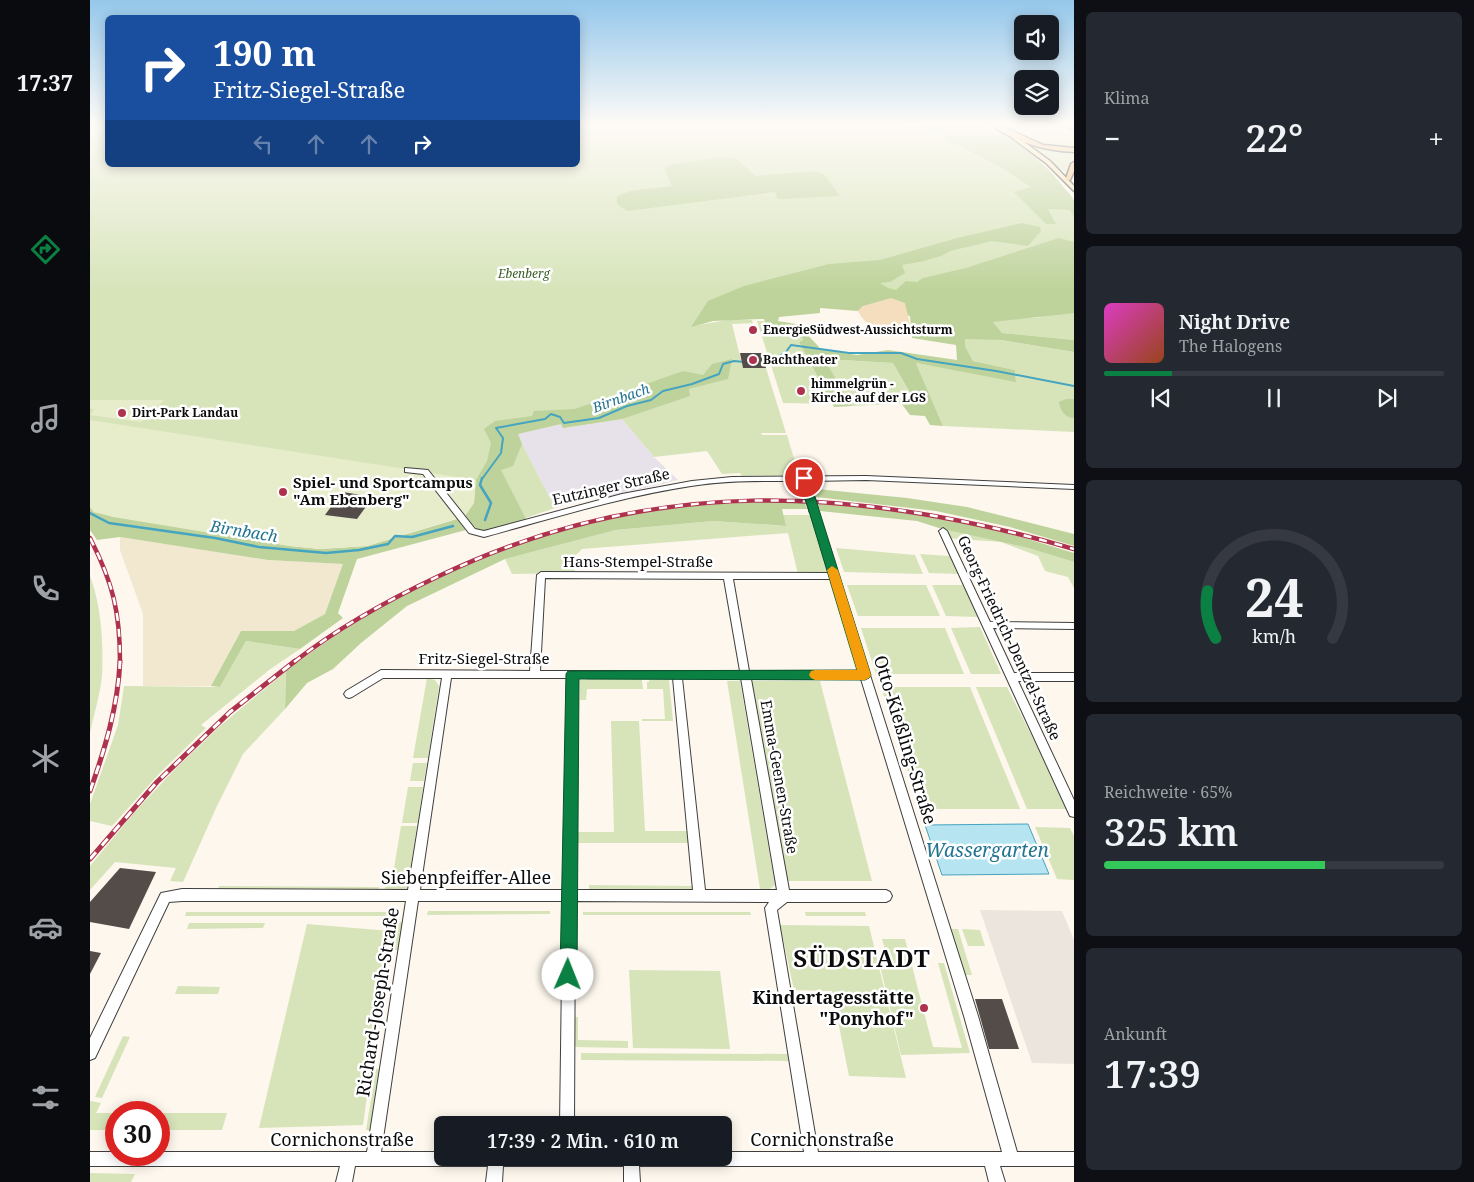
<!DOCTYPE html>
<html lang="de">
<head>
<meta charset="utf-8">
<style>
	:root { --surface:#171b24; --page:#242831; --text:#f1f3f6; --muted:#9ea1a6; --line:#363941; --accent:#0b8043 }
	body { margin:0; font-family:"Noto Serif",serif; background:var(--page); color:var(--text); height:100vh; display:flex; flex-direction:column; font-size:19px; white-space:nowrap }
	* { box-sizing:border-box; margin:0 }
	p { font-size:16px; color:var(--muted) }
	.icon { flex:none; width:28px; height:28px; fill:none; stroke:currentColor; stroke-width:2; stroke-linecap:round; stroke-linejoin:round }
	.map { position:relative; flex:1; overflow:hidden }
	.side { display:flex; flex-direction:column; gap:12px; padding:12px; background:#0d0f14; width:400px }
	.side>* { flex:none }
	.guide { position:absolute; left:15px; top:15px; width:475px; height:152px; border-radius:8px; box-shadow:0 2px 12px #0003; background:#1a4fa0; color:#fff; overflow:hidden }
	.controls { position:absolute; left:924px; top:15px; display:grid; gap:10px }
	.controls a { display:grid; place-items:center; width:45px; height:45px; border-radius:8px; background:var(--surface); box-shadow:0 2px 12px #0003; font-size:25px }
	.speed { position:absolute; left:15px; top:1101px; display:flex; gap:10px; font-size:25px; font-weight:700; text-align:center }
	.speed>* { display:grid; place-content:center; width:65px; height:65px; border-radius:50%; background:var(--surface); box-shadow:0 2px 12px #0003; line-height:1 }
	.speed .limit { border:8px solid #d22; background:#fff; color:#111 }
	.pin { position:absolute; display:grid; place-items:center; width:42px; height:42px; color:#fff; margin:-21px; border:2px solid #fff; border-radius:50%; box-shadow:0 1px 5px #0007 }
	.me { position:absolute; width:55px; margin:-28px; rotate:1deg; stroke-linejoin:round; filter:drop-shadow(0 0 4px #0008) }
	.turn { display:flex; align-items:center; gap:18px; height:105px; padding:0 25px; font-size:22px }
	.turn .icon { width:65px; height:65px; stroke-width:2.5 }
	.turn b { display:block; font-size:35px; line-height:42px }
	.lanes { display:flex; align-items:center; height:48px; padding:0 25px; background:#0003; justify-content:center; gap:25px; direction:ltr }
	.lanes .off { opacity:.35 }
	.big { font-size:38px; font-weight:600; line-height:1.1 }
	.side .tile { flex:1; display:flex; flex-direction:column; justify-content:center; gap:8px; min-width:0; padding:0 18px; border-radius:8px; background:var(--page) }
	.side .dial { align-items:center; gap:0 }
	.dial svg { height:130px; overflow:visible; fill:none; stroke:var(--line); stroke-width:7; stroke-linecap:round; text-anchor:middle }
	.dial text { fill:var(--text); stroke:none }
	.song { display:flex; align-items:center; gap:15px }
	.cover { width:60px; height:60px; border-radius:8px; background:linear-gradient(135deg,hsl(310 70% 55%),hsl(20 70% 35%)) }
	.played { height:5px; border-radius:2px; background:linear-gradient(90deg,var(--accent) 20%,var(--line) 20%) }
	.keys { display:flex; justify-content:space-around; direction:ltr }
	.heat { display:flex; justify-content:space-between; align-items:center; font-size:28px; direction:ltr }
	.charge { height:8px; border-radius:4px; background:linear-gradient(90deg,#34c759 65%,var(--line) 0) }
	.trip { position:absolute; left:344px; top:1116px; width:298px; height:50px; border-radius:8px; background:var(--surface); box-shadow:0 2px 12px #0003; font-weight:600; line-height:50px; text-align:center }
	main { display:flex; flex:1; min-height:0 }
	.tab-bar { display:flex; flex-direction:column; width:90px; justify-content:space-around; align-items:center; background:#090b0e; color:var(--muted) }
	.tab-bar .icon { width:35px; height:35px }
	.tab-bar .current { color:var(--accent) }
	.tab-bar b { font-size:22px; color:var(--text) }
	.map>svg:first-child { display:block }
	.industrial { fill:#e7e1ea }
	.farmland { fill:#f1e8cf }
	.green { fill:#d7e4ba }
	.forest { fill:#bed39b; fill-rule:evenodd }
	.sand { fill:#f4debe }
	.pitch { fill:#e7eccb }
	.plaza { fill:#ece5dd }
	.water { fill:#b6e4f0; stroke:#45a4bf }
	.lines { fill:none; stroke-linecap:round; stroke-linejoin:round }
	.stream-far1 { stroke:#45a4bf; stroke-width:2 }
	.stream { stroke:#45a4bf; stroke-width:2.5 }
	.building { fill:#534c49 }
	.street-casing { stroke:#3f3f3f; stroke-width:2 }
	.secondary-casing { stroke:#2e2e2e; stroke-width:3 }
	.primary-casing { stroke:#1d1d1d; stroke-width:3 }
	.street { fill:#fff; fill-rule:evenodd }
	.secondary { fill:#f7e2ae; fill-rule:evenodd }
	.primary { fill:#ebb76f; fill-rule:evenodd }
	.rail-far1-casing { stroke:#ae324e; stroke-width:4.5 }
	.rail-casing { stroke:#ae324e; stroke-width:5 }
	.rail-far1 { stroke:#fff; stroke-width:2.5; stroke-dasharray:8; stroke-linecap:butt }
	.rail { stroke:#fff; stroke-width:3; stroke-dasharray:9; stroke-linecap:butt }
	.street-bridge-casing { stroke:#3f3f3f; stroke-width:11; stroke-linecap:butt }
	.street-bridge { stroke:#fff; stroke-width:9 }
	.route { fill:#0b8043; stroke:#07532c }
	.slow { fill:#f59e0b }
	.poi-dot { fill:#ae324e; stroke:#fff; stroke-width:2 }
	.labels { text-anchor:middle; stroke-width:5; stroke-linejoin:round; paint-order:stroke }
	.far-park-label { font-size:12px; font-style:italic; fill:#395d23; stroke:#fff }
	.far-poi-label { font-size:12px; font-weight:bold; fill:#0c0c0c; stroke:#fff; text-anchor:start }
	.far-water-label { font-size:14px; font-style:italic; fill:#227491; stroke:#fff }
	.poi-label { font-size:15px; font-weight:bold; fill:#0c0c0c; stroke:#fff; text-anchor:start }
	.street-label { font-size:15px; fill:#0c0c0c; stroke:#fff }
	.water-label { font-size:16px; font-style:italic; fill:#227491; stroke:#fff }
	.near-street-label { font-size:18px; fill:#0c0c0c; stroke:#fff }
	.near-poi-label { font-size:18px; font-weight:bold; fill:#0c0c0c; stroke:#fff; text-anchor:end }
	.near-water-label { font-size:19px; font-style:italic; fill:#227491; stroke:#fff }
	.near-district-label { font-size:24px; font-weight:bold; letter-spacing:1px; fill:#0c0c0c; stroke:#fff }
</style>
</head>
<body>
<main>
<nav class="tab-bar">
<b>17:37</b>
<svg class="icon current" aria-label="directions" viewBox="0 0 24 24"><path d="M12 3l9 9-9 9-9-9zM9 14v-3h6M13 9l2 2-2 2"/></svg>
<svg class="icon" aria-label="music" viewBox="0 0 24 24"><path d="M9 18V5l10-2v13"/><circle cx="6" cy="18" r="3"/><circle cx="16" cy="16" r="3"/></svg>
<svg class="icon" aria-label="phone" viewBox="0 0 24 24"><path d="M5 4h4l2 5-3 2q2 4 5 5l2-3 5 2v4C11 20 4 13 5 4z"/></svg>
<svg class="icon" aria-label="climate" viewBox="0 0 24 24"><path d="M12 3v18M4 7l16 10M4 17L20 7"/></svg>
<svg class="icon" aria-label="car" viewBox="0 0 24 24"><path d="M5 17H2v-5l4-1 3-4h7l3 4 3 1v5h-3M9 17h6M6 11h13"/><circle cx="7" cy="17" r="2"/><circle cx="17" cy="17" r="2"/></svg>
<svg class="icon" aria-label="filters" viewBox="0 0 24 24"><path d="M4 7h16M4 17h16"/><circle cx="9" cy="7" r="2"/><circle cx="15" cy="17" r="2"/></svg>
</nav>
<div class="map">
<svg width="984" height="1182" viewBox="0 0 984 1182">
	<rect width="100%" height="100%" fill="#fdf7ed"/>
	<path class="industrial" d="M532,419L564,457L588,480L517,497L507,496L465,508L427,434L471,424L474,428Z"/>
	<path class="farmland" d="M30,537L178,560L254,564L235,614L204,631H151L121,686H53V614L30,550Z"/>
	<g class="green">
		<path d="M0,124H17L18,165H488V124H875L984,206V340L912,333L902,321L953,317L734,302L606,323L602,326L643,319L662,320L663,323L642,324L653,368H676L696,433H671L672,435H697L709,475L652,476L650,473L632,474L617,451L564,457L532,419L473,428L471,424L427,434L465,508L397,531L376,530L367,519L0,507Z"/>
		<path d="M907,124H972L984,130V149L956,147Z"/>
		<path d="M940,145L963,150L984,151C984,164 978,163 977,174Z"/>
		<path d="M667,321H675L677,324L710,332L713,340L709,342L742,404L693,403Z"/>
		<path d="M875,338L911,340L984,352V432L853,426L826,363L926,381L925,370L883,361L875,346Z"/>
		<path d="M733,359L803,363L825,403L762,406Z"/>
		<path d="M693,515H721L740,574H708L698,533L492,549L484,557L485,573L422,574L415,559L526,530L623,521L695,526Z"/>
		<path d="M852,529L938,548L984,562V588L978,577L955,571L948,556L911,542L856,538Z"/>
		<path d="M746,548L825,555L833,574L754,572Z"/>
		<path d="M830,554L860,556L868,574L839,573Z"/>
		<path d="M0,576C11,605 14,644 12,676C10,695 4,714 0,733Z"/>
		<path d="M740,583H742L769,674H767Z"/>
		<path d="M757,585H836L850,616H768Z"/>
		<path d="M842,585H874L888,617L856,616Z"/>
		<path d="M890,627L911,674H881L861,628Z"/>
		<path d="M771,628H855L874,674H786Z"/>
		<path d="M156,641L210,649L179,670L111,725L116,728L69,774L22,826L0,821V804L28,725L34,686L130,687Z"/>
		<path d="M196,671L195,709L153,754L127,806L93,882L80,881L86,868L25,862L0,890V866L42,815L84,770L130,726Z"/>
		<path d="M337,678L345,680L349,686L338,758H323Z"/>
		<path d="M498,678H555V680H552L553,689H497L496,700H490V680H497Z"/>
		<path d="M559,680H579L583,721H552V719H575L573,689H557V682H559Z"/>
		<path d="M637,681H650L685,885L680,889H670Z"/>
		<path d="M662,681H730L782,881H696L661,687H663Z"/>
		<path d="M791,687H880L930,809H830Z"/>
		<path d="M886,687H917L979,809H937Z"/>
		<path d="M521,721H549L555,831H597L598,843H486V832H524Z"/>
		<path d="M323,763H337L334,781H320Z"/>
		<path d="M318,787H333L328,823H312Z"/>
		<path d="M311,826H327L317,891H294L295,887L301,886Z"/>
		<path d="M945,827L980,828L984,836V880L967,879Z"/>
		<path d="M499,885L602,886L603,889H499Z"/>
		<path d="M129,886L289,887V890H128Z"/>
		<path d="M338,911H460V914L337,915Z"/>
		<path d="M96,912H301L300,916H95Z"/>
		<path d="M493,912H660L661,915H493Z"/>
		<path d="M715,912H775L776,916H716Z"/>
		<path d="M293,922H314L310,950H304L306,937Z"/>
		<path d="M99,923H175L173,928L97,929Z"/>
		<path d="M217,924L300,931L273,1125L169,1128Z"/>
		<path d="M690,925L779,926L816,1078L759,1076L742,991L704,990Z"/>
		<path d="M859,929H868L882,975H873Z"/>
		<path d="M872,929L890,930L895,946H878Z"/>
		<path d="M792,939H815L843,1047L872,1048L848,963H854L880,1053L811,1055L788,957H797Z"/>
		<path d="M539,970L630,971L640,1049L543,1048Z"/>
		<path d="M88,986L130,987L128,994H85Z"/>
		<path d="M484,1017H488V1040L538,1041V1048L484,1047Z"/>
		<path d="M33,1036L40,1037L12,1098L5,1097Z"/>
		<path d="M491,1053L698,1054L699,1061L491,1060Z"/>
		<path d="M286,1069H291L281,1130H276Z"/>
		<path d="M0,1101L11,1103L6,1113H26V1130H0Z"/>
		<path d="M69,1113H137L132,1130H69Z"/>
		<path d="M0,1173L45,1174L41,1182H0Z"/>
	</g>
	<g class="forest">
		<path d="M782,124H889C923,136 954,161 975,189C978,192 983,197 984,201C984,206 984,212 984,217L980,210L958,209L966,224H956L924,192L941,187L909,166L857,140L853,130Z"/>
		<path d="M632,157L647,159L666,176L721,171L734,174L750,196L688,199L685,192L537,211L527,204V196L541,191L582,186L574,168L579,165Z"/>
		<path d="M932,223L950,227L951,231L938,246L902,241L860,251L851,256L834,261L812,265L815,273L800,282L790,283L798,288L806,290L816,281L827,282L833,278L876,268L969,238L984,242V313L903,322L912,333L984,340V352L911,340L875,339V346L883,361L925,370L926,382L826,363L853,426L840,425L835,416L820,415L811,403L825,402L803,363L734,359L762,406L744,407L709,342L713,340L710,332L701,330L695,333L676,324L674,319H670L623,321L601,327L618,301L654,286L739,264L790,260L867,238ZM773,306L820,316L822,338L866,345L867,360L798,350L767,355L728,349L729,347L714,331L712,325L688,321L689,317L730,313V308L768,311Z"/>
		<path d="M642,359L638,379L599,389L600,396L532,419L473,428L471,424L428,434L432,444L423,466L411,470L436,519L397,531L388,530L375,516L384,503L386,480L397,461L401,443L394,429L405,421L442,416L444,411L485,409L593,371L613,375L622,364Z"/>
		<path d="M976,399H984V418C975,418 970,410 969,402Z"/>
		<path d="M727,489L817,498L877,507L984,534V546L920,527L846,511L726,497L725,492H728Z"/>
		<path d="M684,502L715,503L717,509H692L696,526L623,521L526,530L415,559L317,606L271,643L243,669L217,683L195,709L196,671C294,597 404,540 526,516C577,506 631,503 684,502Z"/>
		<path d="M728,503C766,507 805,509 843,516C891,524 938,539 984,553V562L938,548L852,529L827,521L730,511Z"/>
		<path d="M0,507L4,512L200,546L230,549L277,546L367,519L376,530L267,559L248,613L253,618L210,649L156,641L130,687L121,686L151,631H204L235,614L253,564L178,560L30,537L7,540L0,530Z"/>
	</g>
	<path class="sand" d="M801,298L815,303L822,333C801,332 778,332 768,311L773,306Z"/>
	<g class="pitch">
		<path d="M0,400H74L51,422L0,415L4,410L0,408Z"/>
		<path d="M0,420L386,480L384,503L375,516L277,546L230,549L200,546L23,517L4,512L0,507Z"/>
	</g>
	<path class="plaza" d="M890,910L972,911L984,940V1064L942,1063Z"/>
	<path class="water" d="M938,824L959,874L852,875L835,825Z"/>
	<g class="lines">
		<g class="stream-far1">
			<path d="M681,361L696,352L701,345L759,353H811L827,359L906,371L984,386"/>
			<path d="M392,479L411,453L413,438L406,428L455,419L461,414L470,417L474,423L509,418L537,406L561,400L573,391L602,384L629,374L633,364L644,361L654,362"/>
		</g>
		<g class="stream">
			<path d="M392,478L390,485L401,503L395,520"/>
			<path d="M0,513L19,523L125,538L169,547L236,553L269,550L298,544L305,536L322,537L363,526"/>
		</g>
	</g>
	<g class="building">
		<path d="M650,353H672L676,368H653Z"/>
		<path d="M251,493L253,492L283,497L267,519L235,515Z"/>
		<path d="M30,868L66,872L39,929L0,922V902Z"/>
		<path d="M0,951L11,953L0,974Z"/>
		<path d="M885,999H912L929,1049H899Z"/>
	</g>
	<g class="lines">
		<g class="street-casing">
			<g id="street">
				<path d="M315,468L338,470L385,529L394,531L532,494L602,481L642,477L776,476L984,485V489L776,480L719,481L723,495L719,497L715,495L711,481C674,481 637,480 601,486C530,497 463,518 394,537L379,533L333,474L315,472Z"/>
				<path d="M724,508L728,511L888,1016L927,1152H984V1166H910L915,1182H899L895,1166H549L550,1182H534V1166H413L412,1182H396L398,1166H265L262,1182H246L250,1166H0V1152H26V1155H69V1152H277L316,901H92L79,902L5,1058L0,1060V1038L71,893L92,889L318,890L352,678H293L262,697L259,698L256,697L254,694L256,691L291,670L440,671L447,575L451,572L739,573L720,511ZM455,578L634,579L650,671H450ZM643,579H741L769,671H659ZM361,678H477L474,890H330ZM487,678H583L603,890H486ZM592,678H651L687,890H615ZM661,679H771L874,1016L912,1152H728L687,910L697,902H796L800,900L802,896L800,892L796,890H699ZM328,901H473L470,1125H484L485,901L679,902L675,908L714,1152H632V1158H352V1152H291Z"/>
				<path d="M853,528L857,531L900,622L984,623V629L903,628L924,673H984V681H928L984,800V817L980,816L849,531Z"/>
			</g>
		</g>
		<g class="secondary-casing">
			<path id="secondary" d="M923,134L960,161L984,186V191L956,163L921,137Z"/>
		</g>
		<g class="primary-casing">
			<g id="primary">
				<path d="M900,124H907L953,145L984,148V152C955,151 924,142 900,124Z"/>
				<path d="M972,124L984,126V130L973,125Z"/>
				<path d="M984,162V171L980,180L975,181L981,164Z"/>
			</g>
		</g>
		<use href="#street" class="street"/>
		<use href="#secondary" class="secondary"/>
		<use href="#primary" class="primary"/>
		<g class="rail-far1-casing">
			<g id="rail-far1">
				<path d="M0,538C23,583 30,612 30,662"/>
				<path d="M204,662C248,628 298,600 349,576C561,475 763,485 984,549"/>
			</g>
		</g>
		<g class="rail-casing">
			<g id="rail">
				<path d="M0,791C15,749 28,706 30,661"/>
				<path d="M0,859L67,782L140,712L205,661"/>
			</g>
		</g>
		<use href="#rail-far1" class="rail-far1"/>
		<use href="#rail" class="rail"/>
		<g class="street-bridge-casing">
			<path id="street-bridge" d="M719,495L724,511"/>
		</g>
		<use href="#street-bridge" class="street-bridge"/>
	</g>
	<linearGradient id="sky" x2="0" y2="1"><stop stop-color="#94c7eb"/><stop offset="0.43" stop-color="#fefbf7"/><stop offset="1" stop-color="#fefbf7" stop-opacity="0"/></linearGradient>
	<rect width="984" height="290" fill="url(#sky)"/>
	<path class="route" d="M714,475L719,478L781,675L779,678L775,680L489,679L487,975L484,981L478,983L473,981L470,975L476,674L478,671L767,670L709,478Z"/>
	<path class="slow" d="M742,566L748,570L781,675L779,678L775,680H725L721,678L719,675L721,671L725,670H767L737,570Z"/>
	<g class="poi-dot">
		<circle cx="663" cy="330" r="5"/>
		<circle cx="663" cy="360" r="5"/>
		<circle cx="711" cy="391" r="5"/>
		<circle cx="32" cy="413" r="5"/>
		<circle cx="193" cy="492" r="5"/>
		<circle cx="834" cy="1008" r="5"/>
	</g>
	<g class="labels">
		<g class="far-park-label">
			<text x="434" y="278">Ebenberg</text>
		</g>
		<g class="far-poi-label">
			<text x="673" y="334">EnergieSüdwest-Aussichtsturm</text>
			<text x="673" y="364">Bachtheater</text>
			<text x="721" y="388">himmelgrün -<tspan x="721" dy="14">Kirche auf der LGS</tspan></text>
			<text x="42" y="417">Dirt-Park Landau</text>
		</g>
		<g class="far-water-label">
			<text transform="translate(531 398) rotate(-20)" y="5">Birnbach</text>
		</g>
		<g class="poi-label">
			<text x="203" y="488">Spiel- und Sportcampus<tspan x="203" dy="17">"Am Ebenberg"</tspan></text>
		</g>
		<g class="street-label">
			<text transform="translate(521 487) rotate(-13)" y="5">Eutzinger Straße</text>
			<text x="548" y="567">Hans-Stempel-Straße</text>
			<text transform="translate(919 638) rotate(65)" y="5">Georg-Friedrich-Dentzel-Straße</text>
			<text x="394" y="664">Fritz-Siegel-Straße</text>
			<text transform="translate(689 777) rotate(80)" y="5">Emma-Geenen-Straße</text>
		</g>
		<g class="water-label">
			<text transform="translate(154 531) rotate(9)" y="6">Birnbach</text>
		</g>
		<g class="near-street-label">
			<text transform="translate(815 740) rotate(73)" y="6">Otto-Kießling-Straße</text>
			<text x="376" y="884">Siebenpfeiffer-Allee</text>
			<text transform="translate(288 1002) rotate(-81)" y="6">Richard-Joseph-Straße</text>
			<text x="252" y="1146">Cornichonstraße</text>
			<text x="732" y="1146">Cornichonstraße</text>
		</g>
		<g class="near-poi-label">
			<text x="824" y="1004">Kindertagesstätte<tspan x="824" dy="21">"Ponyhof"</tspan></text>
		</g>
		<g class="near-water-label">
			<text x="897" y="857">Wassergarten</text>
		</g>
		<g class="near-district-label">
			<text x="772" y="967">SÜDSTADT</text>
		</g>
	</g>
</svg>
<div class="controls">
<a><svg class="icon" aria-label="sound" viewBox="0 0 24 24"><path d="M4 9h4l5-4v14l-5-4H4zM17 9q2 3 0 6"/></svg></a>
<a><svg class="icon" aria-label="layers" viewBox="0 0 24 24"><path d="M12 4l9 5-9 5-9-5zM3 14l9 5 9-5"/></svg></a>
</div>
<div class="speed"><div class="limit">30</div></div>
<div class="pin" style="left:714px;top:478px;background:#d93025"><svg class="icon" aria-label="arrive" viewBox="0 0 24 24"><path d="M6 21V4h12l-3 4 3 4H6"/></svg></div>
<svg class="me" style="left:478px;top:975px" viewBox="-20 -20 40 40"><circle r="19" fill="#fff"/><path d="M0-13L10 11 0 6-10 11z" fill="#0b8043"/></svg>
<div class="trip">17:39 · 2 Min. · 610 m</div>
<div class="guide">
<div class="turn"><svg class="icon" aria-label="right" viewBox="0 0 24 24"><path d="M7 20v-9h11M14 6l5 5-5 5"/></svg><div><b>190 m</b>Fritz-Siegel-Straße</div></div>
<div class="lanes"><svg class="icon off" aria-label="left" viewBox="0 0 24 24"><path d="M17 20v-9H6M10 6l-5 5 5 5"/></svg><svg class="icon off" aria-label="ahead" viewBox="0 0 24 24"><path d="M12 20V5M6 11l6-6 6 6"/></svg><svg class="icon off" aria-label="ahead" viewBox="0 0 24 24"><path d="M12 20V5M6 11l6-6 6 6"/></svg><svg class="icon" aria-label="right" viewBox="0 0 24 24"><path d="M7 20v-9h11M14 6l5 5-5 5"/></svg></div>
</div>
</div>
<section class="side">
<div class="tile"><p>Klima</p>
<div class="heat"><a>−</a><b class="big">22°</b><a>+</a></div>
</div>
<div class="tile">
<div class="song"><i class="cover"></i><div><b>Night Drive</b><p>The Halogens</p></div></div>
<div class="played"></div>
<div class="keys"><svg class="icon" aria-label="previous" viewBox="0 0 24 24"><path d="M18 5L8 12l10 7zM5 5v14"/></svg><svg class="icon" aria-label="pause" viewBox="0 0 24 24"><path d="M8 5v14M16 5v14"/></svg><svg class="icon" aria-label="next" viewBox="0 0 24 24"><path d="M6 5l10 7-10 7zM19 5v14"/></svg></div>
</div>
<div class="tile dial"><svg viewBox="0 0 100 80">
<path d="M14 69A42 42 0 1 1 86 69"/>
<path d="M14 69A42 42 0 0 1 9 40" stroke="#0b8043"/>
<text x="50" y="56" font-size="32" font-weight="700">24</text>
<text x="50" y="72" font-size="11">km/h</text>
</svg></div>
<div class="tile"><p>Reichweite · 65%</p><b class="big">325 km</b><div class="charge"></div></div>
<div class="tile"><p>Ankunft</p><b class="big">17:39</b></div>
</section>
</main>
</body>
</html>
